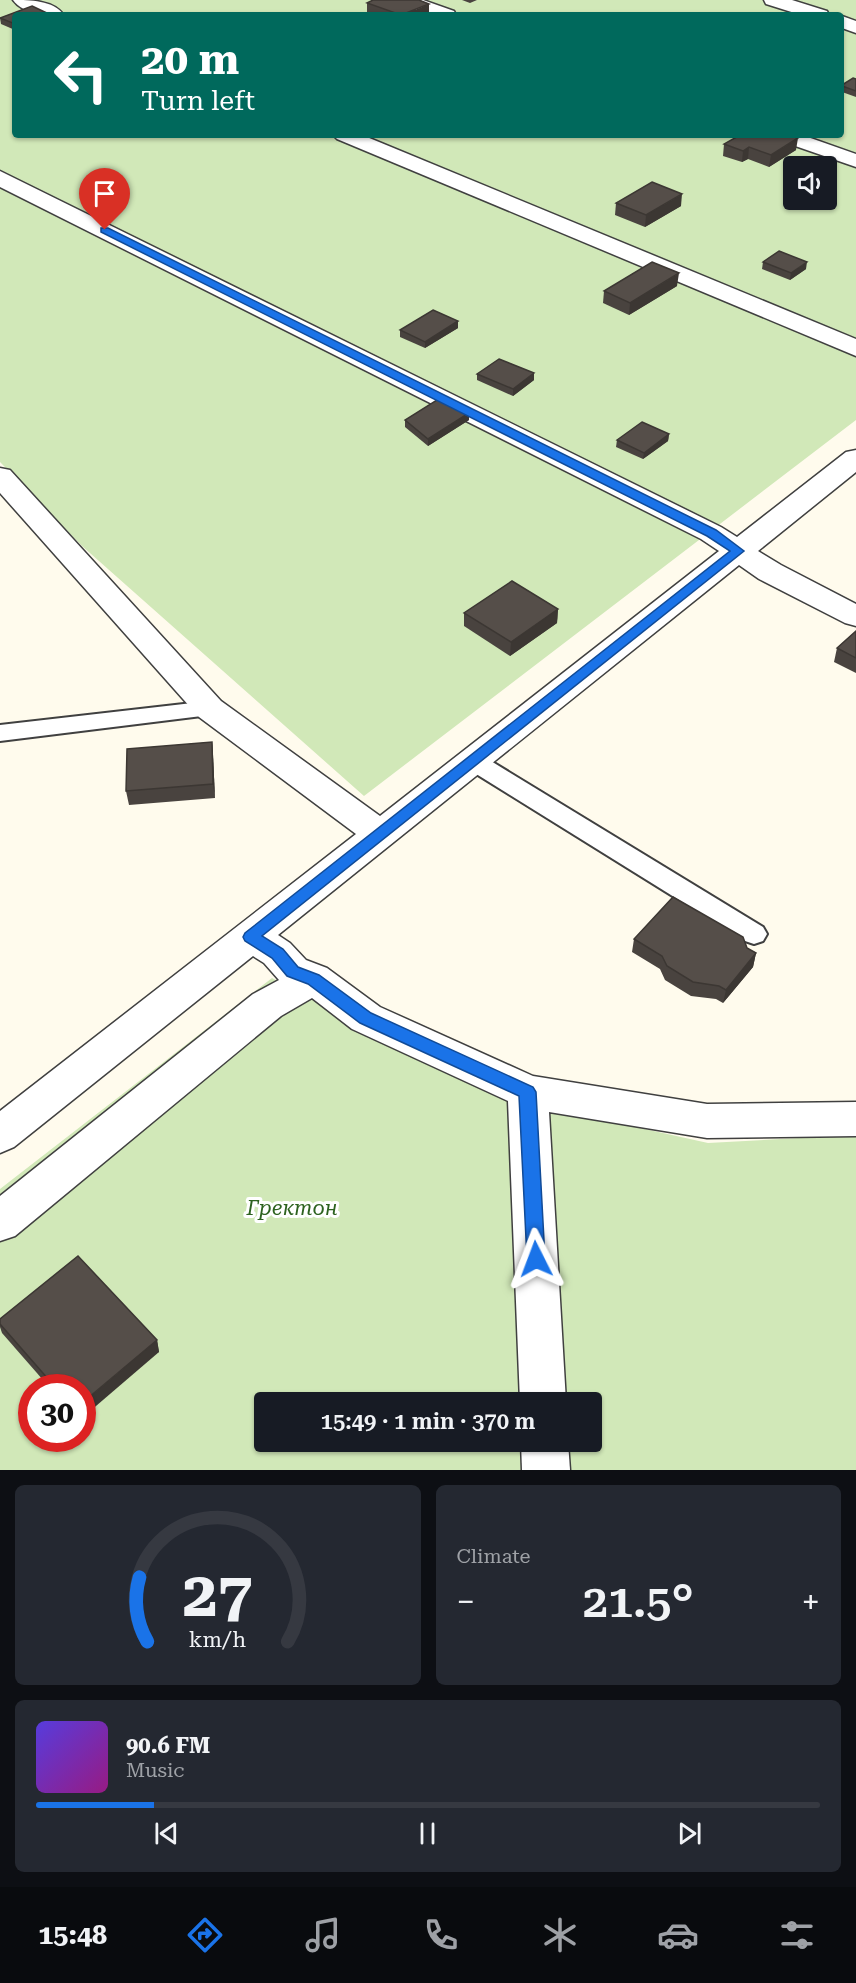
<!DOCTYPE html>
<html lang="en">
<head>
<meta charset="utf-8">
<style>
	:root { --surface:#171b24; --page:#242831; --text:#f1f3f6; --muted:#9ea1a6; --line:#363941; --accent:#1a73e8 }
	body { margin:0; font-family:"Roboto Serif",serif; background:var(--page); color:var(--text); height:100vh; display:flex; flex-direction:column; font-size:22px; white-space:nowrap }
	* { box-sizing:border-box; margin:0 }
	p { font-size:20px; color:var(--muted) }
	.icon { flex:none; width:33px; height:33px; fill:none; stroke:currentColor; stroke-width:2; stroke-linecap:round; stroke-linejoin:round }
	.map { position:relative; height:1470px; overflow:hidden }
	.details { display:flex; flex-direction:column; gap:15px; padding:15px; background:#0d0f14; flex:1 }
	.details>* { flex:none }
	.top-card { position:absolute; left:12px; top:12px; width:832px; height:126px; border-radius:6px; box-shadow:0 2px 4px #0004; background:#00695c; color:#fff; overflow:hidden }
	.controls { position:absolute; left:783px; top:156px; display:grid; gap:12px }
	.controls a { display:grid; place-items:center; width:54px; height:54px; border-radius:6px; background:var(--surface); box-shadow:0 2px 4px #0004; font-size:30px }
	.speed { position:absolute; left:18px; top:1374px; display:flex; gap:12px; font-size:30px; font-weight:700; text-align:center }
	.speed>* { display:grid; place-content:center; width:78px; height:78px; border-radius:50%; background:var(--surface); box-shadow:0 2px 4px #0004; line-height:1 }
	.speed .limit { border:9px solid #d22; background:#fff; color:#111 }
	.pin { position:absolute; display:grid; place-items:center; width:51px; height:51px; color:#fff; margin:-62px -26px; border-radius:50% 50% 50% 0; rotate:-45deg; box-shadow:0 0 6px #0007 }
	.pin .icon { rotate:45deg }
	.me { position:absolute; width:66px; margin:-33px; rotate:357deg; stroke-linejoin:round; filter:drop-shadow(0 0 4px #0008) }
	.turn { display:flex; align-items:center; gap:21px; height:126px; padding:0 30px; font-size:27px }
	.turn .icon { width:78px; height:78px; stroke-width:2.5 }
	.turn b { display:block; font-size:42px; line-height:51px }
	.big { font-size:45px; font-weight:600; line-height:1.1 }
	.details .tile { flex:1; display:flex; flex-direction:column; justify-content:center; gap:9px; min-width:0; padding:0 21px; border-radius:9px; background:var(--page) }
	.details .dial { align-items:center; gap:0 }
	.dial svg { height:156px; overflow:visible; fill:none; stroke:var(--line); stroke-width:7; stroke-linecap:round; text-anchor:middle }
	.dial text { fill:var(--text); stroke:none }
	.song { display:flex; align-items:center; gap:18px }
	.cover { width:72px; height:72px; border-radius:9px; background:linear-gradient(135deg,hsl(250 70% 55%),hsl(310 70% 35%)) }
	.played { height:6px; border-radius:3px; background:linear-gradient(90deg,var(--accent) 15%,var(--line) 15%) }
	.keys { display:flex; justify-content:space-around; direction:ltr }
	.heat { display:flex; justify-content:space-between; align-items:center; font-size:33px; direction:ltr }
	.details .tiles { flex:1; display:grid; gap:15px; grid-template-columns:1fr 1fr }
	.tile:last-child { grid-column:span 2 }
	.trip { position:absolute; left:254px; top:1392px; width:348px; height:60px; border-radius:6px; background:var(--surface); box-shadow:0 2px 4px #0004; font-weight:600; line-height:60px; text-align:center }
	.tab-bar { display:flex; height:96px; justify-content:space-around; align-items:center; background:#090b0e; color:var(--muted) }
	.tab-bar .icon { width:42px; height:42px }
	.tab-bar .on { color:var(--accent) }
	.tab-bar b { font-size:27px; color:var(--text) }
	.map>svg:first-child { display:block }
	.green { fill:#d1e8b8; fill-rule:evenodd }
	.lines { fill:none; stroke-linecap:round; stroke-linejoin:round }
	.lane-casing { stroke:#404040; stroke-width:4 }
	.street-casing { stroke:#404040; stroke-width:3 }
	.lane { fill:#fff; fill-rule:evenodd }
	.street { fill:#fff; fill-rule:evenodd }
	.wall { fill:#49433f }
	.shaded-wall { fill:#3c3733 }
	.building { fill:#554e49; stroke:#3c3733; stroke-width:1.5 }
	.route { fill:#1a73e8; stroke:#114b97; stroke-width:1.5 }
	.labels { text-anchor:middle; stroke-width:6; stroke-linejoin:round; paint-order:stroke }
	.near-park-label { font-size:21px; font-style:italic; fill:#2d621f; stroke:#fff }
</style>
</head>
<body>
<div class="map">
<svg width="856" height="1470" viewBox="0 0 856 1470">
	<rect width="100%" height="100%" fill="#fffbed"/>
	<g class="green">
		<path d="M0,0H856V420L364,796L82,546L0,462ZM15,15H842V135H15ZM794,166H826V200H794Z"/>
		<path d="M272,978L496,1096L708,1143L856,1135V1470H0V1189ZM32,1388H82V1438H32ZM264,1402H591V1442H264Z"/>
	</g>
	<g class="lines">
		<g class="lane-casing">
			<g id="lane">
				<path d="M210,701L218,704L221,709L218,714L0,741V725Z"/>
				<path d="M473,753L481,755L763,927L767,934L763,941L754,944L745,941L465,767L462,761L465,755Z"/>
			</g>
		</g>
		<g class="street-casing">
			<g id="street">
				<path d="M13,0C30,0 53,0 64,15C47,15 24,15 13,0Z"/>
				<path d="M396,0H423L454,11L456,15H429L398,4Z"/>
				<path d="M764,0H792L827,11L829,15H801L766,4Z"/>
				<path d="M842,16L856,21V33L842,28Z"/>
				<path d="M333,135H362L856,339V356L337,139Z"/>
				<path d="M771,135H802L856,154V167L775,139Z"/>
				<path d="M0,171L721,527L737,537L846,452L856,450V472L758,551L781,565L856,604V626L845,623L759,579L739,565L278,935L290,943L306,960L327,968L380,1007L533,1076L707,1104L856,1102V1136L707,1138L549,1112L566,1402H520L508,1101L352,1029L312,998L281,1016L15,1236L0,1241V1196L253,994L279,980L264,963L253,956L14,1147L0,1153V1111L356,834L199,717L0,493V468L10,470L221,701L380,816L719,551L701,539L0,187Z"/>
				<path d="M521,1442H568L570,1470H522Z"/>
			</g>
		</g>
		<use href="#lane" class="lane"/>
		<use href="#street" class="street"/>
	</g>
	<g class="wall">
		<path d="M462,0H477L470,3Z"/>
		<path d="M367,3L429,14L371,15L367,14Z"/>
		<path d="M15,15V30L1,24L0,18Z"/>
		<path d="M856,79V97L842,92V85Z"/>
		<path d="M724,144L796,150L769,167L748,159L742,162L723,156Z"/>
		<path d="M616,203L681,206L645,227L615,215Z"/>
		<path d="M763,262L806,269L790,280L762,269Z"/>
		<path d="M677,286L629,315L603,303L604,291Z"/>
		<path d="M458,328L425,348L400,337V330Z"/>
		<path d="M534,373V380L513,396L477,380V374Z"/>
		<path d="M405,420H469L428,446L405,427Z"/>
		<path d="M669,434L668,441L643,459L616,447L617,440Z"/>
		<path d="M558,609L557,623L510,656L464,626V613Z"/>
		<path d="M856,631V673L834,662L837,648Z"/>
		<path d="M212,742L213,755L215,798L129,805L126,791Z"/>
		<path d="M634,939L747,948L756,953L753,967L723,1003L716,999L691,996L665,980L660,969L632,952Z"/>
		<path d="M0,1319L157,1340L159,1352L82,1388H50L2,1333L0,1327Z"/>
	</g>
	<g class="shaded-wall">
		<path d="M429,4V14L428,15H403Z"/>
		<path d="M798,138L796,150L769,167L771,155Z"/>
		<path d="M749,147L748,159L742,162L743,151Z"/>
		<path d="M682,194L681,206L645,227L646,215Z"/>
		<path d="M807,262L806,269L790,280L791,273Z"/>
		<path d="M679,273L677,286L629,315L630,303Z"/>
		<path d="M458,321V328L425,348V342Z"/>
		<path d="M534,373V380L513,396V389Z"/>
		<path d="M469,413V420L428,446V439Z"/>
		<path d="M669,434L668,441L643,459L644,453Z"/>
		<path d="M558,609L557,623L510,656L511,642Z"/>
		<path d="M212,742L213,755L215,798L213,784Z"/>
		<path d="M756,953L753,967L723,1003L726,990Z"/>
		<path d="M157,1340L159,1352L82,1418V1403Z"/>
	</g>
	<g class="building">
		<path d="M373,0H419L429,4L401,15L367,3Z"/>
		<path d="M32,6L51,15H15V24L0,18Z"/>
		<path d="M853,78L856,79V91L842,86V85Z"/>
		<path d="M740,135H789L798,138L771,155L749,147L743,151L724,144Z"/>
		<path d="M652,182L682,194L646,215L616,203Z"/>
		<path d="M779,251L807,262L791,273L763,262Z"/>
		<path d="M652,262L679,273L630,303L604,291Z"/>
		<path d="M433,310L458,321L425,342L400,330Z"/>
		<path d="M499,359L534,373L513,389L477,374Z"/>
		<path d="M440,398L469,413L428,439L405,420Z"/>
		<path d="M642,422L669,434L644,453L617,440Z"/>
		<path d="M512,581L558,609L511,642L464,613Z"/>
		<path d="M856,631V658L837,648Z"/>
		<path d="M212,742L213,784L126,791L127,749Z"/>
		<path d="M673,897L743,937L747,948L756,953L726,990L719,986L693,982L667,966L662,956L634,939Z"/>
		<path d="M78,1256L157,1340L82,1403V1388H56L0,1324V1319Z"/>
	</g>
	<path class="route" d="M101,228H108L716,530L744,551L262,936L283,949L298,967L319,975L371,1013L533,1087L536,1092L545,1259L542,1265L536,1267L529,1265L527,1259L519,1096L360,1023L308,984L287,976L272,958L245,941L243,937L245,933L730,551L707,536L101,232Z"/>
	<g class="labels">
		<g class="near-park-label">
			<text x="292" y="1215">Гректон</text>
		</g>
	</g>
</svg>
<div class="controls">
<a><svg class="icon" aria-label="sound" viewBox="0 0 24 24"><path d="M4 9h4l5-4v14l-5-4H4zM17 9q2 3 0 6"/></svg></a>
</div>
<div class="speed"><div class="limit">30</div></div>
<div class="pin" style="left:105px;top:230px;background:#d93025"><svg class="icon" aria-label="arrive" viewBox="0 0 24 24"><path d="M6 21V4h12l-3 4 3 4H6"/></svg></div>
<svg class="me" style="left:536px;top:1259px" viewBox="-20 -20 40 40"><path d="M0-17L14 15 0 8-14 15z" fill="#1a73e8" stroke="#fff" stroke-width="4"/></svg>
<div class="trip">15:49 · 1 min · 370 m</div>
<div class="top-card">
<div class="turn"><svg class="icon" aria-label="left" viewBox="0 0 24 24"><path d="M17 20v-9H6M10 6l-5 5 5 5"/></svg><div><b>20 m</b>Turn left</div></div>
</div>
</div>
<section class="details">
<div class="tiles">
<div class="tile dial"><svg viewBox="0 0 100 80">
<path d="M14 69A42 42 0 1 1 86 69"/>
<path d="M14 69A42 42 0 0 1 10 36" stroke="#1a73e8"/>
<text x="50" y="56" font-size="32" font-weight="700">27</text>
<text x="50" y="72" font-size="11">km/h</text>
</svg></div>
<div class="tile"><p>Climate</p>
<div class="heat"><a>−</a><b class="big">21.5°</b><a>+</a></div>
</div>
<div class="tile">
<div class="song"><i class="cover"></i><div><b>90.6 FM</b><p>Music</p></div></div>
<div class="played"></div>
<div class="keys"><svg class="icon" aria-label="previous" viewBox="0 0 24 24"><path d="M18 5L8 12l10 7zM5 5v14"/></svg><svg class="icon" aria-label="pause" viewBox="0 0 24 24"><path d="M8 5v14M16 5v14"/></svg><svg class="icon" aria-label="next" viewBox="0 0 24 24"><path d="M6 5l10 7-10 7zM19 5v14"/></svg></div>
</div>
</div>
</section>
<nav class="tab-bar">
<b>15:48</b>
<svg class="icon on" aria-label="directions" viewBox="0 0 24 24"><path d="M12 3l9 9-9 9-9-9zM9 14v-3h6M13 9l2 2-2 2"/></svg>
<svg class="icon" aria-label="music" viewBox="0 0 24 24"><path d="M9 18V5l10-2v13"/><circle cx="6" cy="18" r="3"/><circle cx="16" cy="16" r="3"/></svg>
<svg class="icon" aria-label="phone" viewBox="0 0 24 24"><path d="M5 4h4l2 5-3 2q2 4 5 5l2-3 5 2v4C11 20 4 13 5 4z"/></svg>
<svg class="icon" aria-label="climate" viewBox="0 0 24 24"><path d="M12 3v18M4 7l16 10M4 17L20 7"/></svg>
<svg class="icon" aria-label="car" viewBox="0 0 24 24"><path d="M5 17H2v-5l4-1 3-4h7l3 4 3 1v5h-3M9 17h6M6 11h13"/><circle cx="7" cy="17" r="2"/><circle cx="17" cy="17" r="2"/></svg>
<svg class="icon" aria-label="filters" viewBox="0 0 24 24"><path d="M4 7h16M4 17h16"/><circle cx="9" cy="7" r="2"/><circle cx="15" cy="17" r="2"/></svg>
</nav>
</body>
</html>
